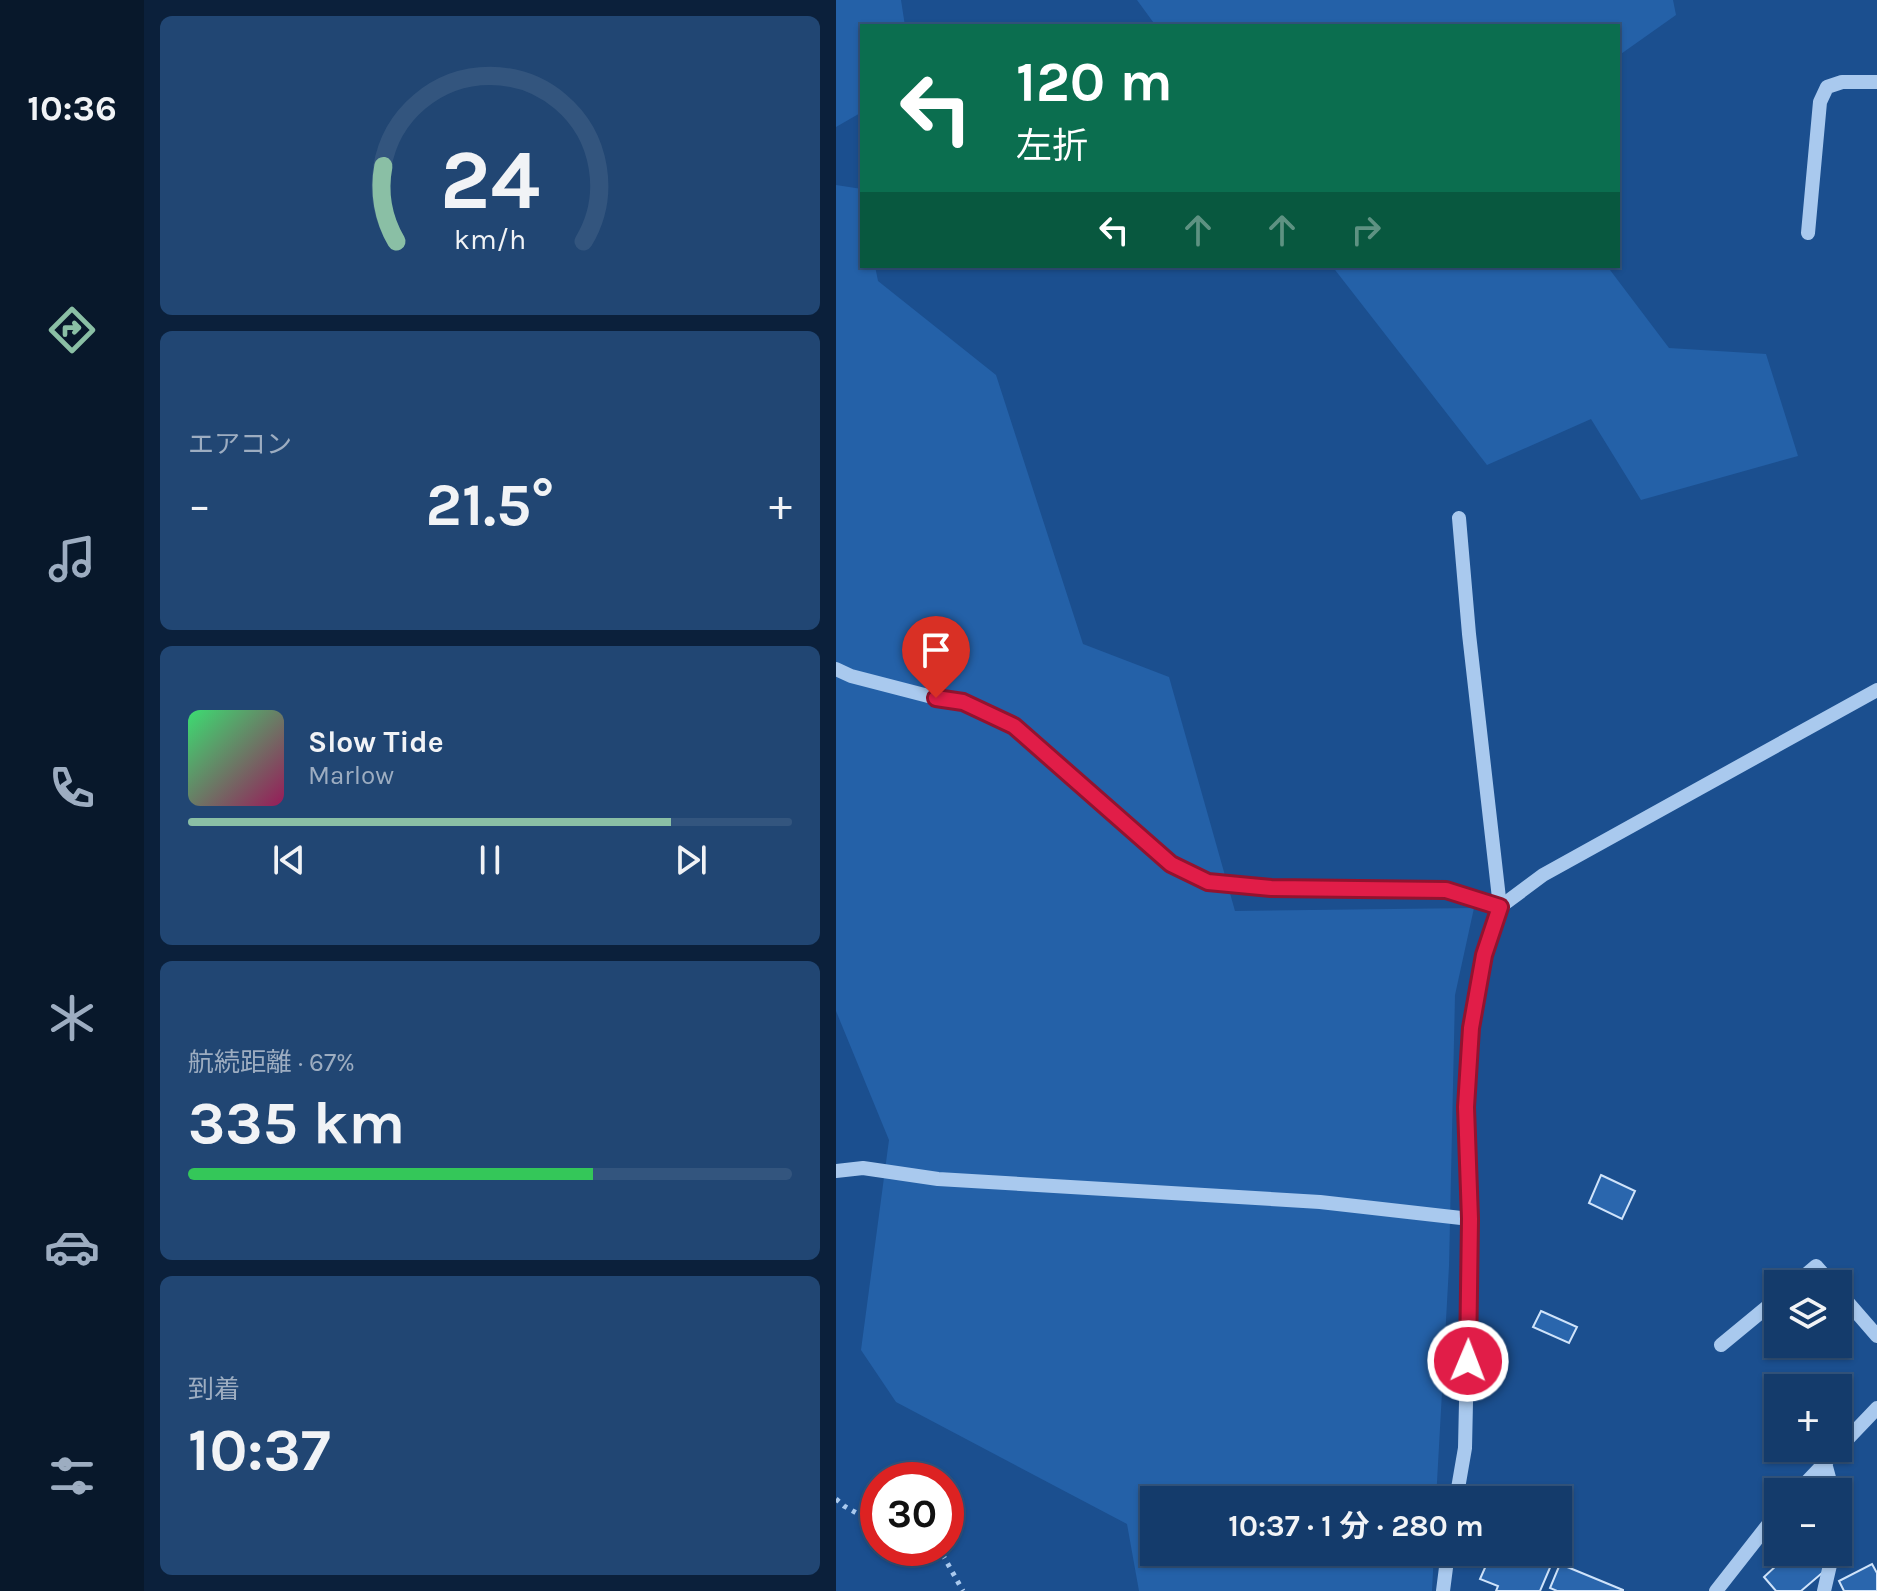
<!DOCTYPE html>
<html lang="ja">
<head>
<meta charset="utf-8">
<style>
	:root { --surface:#143b6b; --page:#214673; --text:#f1f3f6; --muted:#9dadc1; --line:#33557e; --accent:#8abfa5 }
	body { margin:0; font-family:Karla,"Noto Sans JP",sans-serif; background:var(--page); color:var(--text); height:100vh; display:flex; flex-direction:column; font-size:30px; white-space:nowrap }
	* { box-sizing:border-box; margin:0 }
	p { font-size:26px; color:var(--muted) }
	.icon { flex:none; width:44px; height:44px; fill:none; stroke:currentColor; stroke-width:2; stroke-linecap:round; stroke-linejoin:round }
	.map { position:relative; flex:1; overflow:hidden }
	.details { display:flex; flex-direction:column; gap:16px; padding:16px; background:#0b203b; width:692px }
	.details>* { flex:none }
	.hud { position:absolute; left:24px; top:24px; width:760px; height:244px; border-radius:0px; box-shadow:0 2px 6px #0004,0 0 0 2px var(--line); background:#0b6e4f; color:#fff; overflow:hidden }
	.tools { position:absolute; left:928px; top:1270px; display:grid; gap:16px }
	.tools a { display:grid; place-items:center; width:88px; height:88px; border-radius:0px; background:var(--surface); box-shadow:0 2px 6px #0004,0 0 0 2px var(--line); font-size:40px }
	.speed { position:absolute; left:24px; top:1462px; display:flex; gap:16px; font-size:40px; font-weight:700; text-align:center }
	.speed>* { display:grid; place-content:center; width:104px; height:104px; border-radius:50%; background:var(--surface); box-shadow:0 2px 6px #0004,0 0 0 2px var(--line); line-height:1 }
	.speed .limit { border:12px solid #d22; background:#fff; color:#111 }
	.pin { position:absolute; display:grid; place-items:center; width:68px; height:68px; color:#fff; margin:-82px -34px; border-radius:50% 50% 50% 0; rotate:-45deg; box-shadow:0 0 8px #0007 }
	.pin .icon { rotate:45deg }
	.me { position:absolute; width:88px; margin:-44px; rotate:1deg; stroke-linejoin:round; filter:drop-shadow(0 0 6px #0008) }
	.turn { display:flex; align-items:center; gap:28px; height:168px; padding:0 24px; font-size:36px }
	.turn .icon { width:104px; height:104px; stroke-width:2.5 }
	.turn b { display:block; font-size:56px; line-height:68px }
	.lanes { display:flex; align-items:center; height:76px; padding:0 24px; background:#0003; justify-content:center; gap:40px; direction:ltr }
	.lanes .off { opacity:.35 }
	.big { font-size:60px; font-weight:700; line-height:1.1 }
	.details .tile { flex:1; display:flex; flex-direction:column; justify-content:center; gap:12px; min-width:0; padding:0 28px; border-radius:12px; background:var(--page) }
	.details .dial { align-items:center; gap:0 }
	.dial svg { height:208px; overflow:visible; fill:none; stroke:var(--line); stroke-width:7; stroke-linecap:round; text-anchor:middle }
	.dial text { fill:var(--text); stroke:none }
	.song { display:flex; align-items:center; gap:24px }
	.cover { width:96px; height:96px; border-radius:12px; background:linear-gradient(135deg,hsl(140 70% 55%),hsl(330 70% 35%)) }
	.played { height:8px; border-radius:4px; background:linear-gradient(90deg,var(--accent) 80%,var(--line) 80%) }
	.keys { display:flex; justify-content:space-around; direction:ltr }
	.heat { display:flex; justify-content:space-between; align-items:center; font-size:44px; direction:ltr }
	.charge { height:12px; border-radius:6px; background:linear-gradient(90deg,#34c759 67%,var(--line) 0) }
	.trip { position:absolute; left:304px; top:1486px; width:432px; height:80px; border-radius:0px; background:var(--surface); box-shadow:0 2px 6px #0004,0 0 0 2px var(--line); font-weight:700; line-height:80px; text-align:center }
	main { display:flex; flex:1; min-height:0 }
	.dock { display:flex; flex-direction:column; width:144px; justify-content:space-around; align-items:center; background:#08182b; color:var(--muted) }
	.dock .icon { width:56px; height:56px }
	.dock .current { color:var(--accent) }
	.dock b { font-size:36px; color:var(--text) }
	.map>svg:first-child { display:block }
	.green { fill:#2461a8 }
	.building { fill:#2a66ad; stroke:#cfe3fa; stroke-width:2 }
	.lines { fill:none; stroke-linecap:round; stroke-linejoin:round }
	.path { stroke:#a9c9ee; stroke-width:5; stroke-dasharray:4 6; stroke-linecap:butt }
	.minor { stroke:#a9c9ee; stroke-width:14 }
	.route-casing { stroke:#92132f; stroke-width:20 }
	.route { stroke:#e11d48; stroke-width:14 }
</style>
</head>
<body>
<main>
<nav class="dock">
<b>10:36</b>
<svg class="icon current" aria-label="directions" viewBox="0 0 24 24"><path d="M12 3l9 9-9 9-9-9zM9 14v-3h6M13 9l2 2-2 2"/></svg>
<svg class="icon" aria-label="music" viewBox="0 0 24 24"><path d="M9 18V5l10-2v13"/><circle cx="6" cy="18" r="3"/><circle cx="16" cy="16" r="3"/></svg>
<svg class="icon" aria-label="phone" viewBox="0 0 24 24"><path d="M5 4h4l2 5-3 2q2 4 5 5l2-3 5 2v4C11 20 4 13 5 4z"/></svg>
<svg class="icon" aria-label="climate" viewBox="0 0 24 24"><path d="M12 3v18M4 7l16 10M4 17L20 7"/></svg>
<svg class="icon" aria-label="car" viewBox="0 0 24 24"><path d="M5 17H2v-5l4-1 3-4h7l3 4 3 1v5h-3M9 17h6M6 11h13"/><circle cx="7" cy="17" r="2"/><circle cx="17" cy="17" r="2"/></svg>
<svg class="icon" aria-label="filters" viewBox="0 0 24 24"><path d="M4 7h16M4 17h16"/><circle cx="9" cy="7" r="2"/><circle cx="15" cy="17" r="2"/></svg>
</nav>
<section class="details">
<div class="tile dial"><svg viewBox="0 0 100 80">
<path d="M14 69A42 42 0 1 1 86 69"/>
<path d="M14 69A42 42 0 0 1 9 40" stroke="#8abfa5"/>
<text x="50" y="56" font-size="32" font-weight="700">24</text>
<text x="50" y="72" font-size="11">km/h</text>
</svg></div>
<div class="tile"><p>エアコン</p>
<div class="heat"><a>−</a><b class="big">21.5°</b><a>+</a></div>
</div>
<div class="tile">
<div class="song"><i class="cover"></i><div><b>Slow Tide</b><p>Marlow</p></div></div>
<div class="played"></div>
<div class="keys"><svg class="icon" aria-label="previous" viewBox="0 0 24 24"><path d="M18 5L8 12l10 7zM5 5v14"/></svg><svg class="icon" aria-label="pause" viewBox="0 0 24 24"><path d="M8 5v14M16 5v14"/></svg><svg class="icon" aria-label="next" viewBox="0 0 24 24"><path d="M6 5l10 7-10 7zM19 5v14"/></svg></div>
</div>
<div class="tile"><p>航続距離 · 67%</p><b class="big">335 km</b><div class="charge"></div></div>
<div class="tile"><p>到着</p><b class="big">10:37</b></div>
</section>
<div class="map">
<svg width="1041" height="1591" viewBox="0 0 1041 1591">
	<rect width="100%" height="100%" fill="#1b4f8f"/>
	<g class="green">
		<path d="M0,0H65L69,26H26V112L0,127Z"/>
		<path d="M301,0H837L840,15L782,56V26H320Z"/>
		<path d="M0,185L26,189V266H39L42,281L160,375L247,644L333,677L399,911L638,908L619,995L613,1266L600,1500H318V1552H598L596,1591H303L291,1524L60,1402L25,1350L53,1140L0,1011Z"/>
		<path d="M496,266H771L833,348L930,354L962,456L805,500L755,419L651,465Z"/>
	</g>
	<g class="building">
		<path d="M765,1175L799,1191L786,1219L753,1203Z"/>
		<path d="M705,1311L741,1327L733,1343L697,1327Z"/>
		<path d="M656,1552H689L716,1563L704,1591H660L662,1586L644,1579Z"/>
		<path d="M955,1552H978L992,1568L965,1591H940L928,1577Z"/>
		<path d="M724,1564L787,1590V1591H721L714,1588Z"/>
		<path d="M1036,1564L1041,1573V1591H1008L1003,1581Z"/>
	</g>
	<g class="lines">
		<g class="path">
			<path d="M0,1499L8,1506L42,1525"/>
			<path d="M100,1548L104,1550L127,1591"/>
		</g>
		<g class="minor">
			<path d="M972,233L984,102L991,87L1006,82H1041"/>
			<path d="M0,669L15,676L100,698L127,702L178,726L335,864L372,882L435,888L610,890L664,907"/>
			<path d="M664,907L707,875L1041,690"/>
			<path d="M0,1171L27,1168L102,1179L484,1202L634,1219"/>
			<path d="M959,1284L980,1266L996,1284"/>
			<path d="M1002,1291L1041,1336"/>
			<path d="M885,1345L942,1298"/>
			<path d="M989,1463L997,1492"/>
			<path d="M961,1492L1041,1408"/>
			<path d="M620,1500L629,1448L634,1219L630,1107L635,1028L648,955L664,907L633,634L623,518"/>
			<path d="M607,1591L612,1552"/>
			<path d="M880,1591L942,1512"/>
			<path d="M988,1591L997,1552"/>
		</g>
	</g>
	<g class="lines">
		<g class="route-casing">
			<path id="route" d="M100,698L127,702L178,726L335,864L372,882L435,888L610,890L664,907L648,955L635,1028L630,1107L634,1219L632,1361"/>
		</g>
		<use href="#route" class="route"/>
	</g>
</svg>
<div class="tools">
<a><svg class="icon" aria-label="layers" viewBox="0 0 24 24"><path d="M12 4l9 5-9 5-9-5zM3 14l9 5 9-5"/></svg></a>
<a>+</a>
<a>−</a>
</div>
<div class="speed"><div class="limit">30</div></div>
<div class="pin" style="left:100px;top:698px;background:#d93025"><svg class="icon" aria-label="arrive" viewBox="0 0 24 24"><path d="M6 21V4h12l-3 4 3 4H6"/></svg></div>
<svg class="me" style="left:632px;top:1361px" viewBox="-20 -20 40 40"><circle r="17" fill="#e11d48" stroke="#fff" stroke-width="3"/><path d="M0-11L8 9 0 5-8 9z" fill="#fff"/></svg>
<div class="trip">10:37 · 1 分 · 280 m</div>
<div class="hud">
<div class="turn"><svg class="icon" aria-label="left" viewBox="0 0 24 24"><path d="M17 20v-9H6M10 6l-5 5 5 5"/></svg><div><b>120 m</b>左折</div></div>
<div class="lanes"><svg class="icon" aria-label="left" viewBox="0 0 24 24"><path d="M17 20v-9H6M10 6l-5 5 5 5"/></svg><svg class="icon off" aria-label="ahead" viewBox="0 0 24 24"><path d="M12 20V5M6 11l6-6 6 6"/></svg><svg class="icon off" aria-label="ahead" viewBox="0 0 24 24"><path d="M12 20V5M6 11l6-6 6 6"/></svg><svg class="icon off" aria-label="right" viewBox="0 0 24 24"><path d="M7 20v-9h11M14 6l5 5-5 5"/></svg></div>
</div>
</div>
</main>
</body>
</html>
